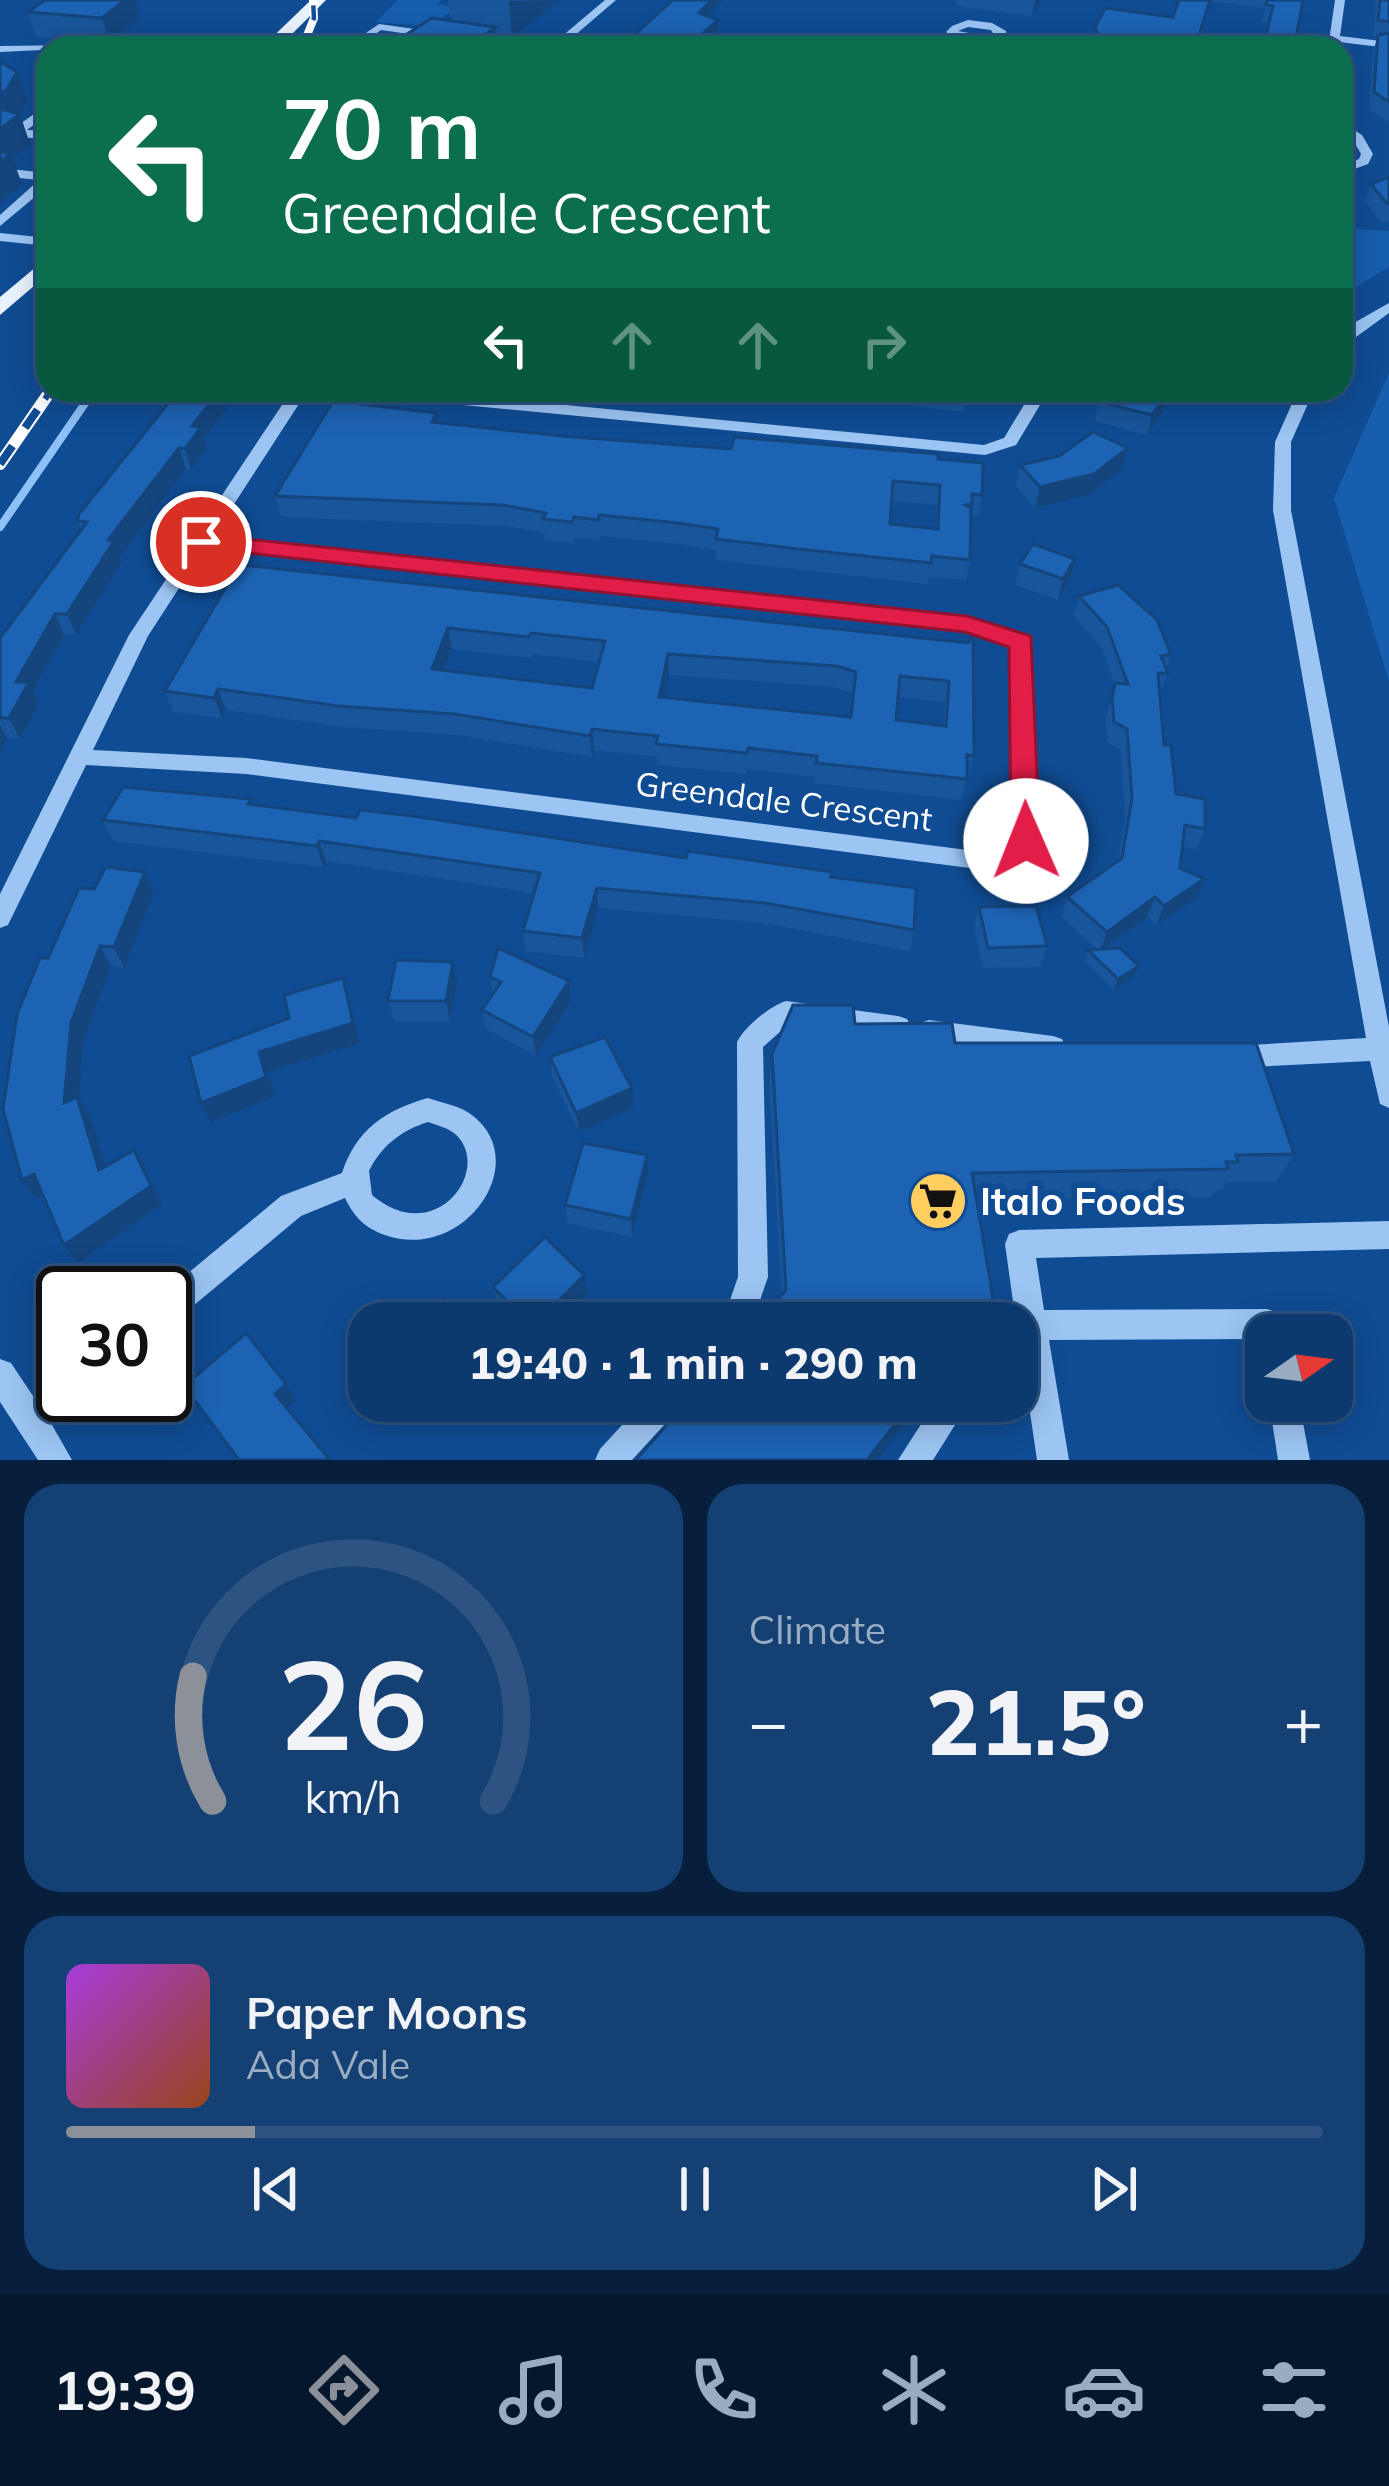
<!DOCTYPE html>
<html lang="en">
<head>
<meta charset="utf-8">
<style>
	:root { --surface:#0c396e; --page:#154073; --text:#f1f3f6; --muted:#9aacc2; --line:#2c5381; --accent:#8c9099 }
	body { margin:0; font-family:Mulish,sans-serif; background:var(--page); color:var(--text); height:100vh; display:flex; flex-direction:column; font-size:45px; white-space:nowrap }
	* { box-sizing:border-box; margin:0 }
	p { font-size:39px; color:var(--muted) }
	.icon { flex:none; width:66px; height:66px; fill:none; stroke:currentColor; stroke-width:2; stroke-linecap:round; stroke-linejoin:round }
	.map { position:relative; height:1460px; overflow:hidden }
	.drawer { display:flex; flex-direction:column; gap:24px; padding:24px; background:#071f3c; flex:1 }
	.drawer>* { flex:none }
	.guide { position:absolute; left:36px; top:36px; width:1317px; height:366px; border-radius:36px; box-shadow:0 6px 30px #0003,0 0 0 3px var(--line); background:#0b6e4f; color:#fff; overflow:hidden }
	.needle { width:78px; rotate:76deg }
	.buttons { position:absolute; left:1245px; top:1314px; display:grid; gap:24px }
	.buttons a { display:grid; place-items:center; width:108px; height:108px; border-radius:24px; background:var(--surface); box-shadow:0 6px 30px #0003,0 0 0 3px var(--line); font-size:60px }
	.speed { position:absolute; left:36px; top:1266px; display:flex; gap:24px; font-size:60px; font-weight:700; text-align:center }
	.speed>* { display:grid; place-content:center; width:156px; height:156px; border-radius:50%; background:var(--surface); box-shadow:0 6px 30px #0003,0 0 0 3px var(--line); line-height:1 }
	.speed .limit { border:6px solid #111; border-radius:18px; background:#fff; color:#111 }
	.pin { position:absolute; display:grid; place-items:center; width:102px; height:102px; color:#fff; margin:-51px; border:6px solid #fff; border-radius:50%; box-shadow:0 3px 12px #0007 }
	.me { position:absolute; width:132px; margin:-66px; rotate:359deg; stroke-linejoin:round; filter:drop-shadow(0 0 9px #0008) }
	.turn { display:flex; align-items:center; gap:42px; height:252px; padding:0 48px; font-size:54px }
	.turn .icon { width:156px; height:156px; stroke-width:2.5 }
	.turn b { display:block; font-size:84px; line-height:102px }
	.lanes { display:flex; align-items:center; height:114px; padding:0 48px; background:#0003; justify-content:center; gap:60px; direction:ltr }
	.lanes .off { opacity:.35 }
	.big { font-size:90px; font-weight:800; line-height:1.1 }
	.drawer .card { flex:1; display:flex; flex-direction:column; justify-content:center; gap:18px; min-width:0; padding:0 42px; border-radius:36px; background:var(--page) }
	.drawer .dial { align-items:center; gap:0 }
	.dial svg { height:312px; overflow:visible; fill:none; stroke:var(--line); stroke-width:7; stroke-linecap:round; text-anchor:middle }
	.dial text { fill:var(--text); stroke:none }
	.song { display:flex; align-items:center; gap:36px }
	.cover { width:144px; height:144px; border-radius:18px; background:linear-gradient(135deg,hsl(280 70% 55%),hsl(20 70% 35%)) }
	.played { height:12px; border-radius:6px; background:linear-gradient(90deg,var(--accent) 15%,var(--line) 15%) }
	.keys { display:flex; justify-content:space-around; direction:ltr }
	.heat { display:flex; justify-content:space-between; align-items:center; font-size:66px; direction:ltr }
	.drawer .tiles { flex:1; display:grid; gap:24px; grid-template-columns:1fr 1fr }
	.card:last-child { grid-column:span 2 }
	.trip { position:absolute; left:348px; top:1302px; width:690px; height:120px; border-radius:36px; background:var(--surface); box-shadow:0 6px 30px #0003,0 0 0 3px var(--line); font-weight:800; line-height:120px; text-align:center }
	.tabs { display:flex; height:192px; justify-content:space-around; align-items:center; background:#05172c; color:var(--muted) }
	.tabs .icon { width:84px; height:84px }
	.tabs .current { color:var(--accent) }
	.tabs b { font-size:54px; color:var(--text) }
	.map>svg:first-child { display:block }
	.green { fill:#175eae }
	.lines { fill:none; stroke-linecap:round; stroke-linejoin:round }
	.stream-far1 { stroke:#8dc1f7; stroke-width:6 }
	.stream { stroke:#8dc1f7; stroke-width:8 }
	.minor { fill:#9cc5f4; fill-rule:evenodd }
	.major { fill:#e9f2ff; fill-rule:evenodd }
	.rail-far2-casing { stroke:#fff; stroke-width:8 }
	.rail-far1-casing { stroke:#fff; stroke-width:9 }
	.rail-casing { stroke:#fff; stroke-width:12 }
	.rail-far2 { stroke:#104c93; stroke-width:4.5; stroke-dasharray:15; stroke-linecap:butt }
	.rail-far1 { stroke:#104c93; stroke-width:6; stroke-dasharray:18; stroke-linecap:butt }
	.rail { stroke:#104c93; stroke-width:8; stroke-dasharray:22; stroke-linecap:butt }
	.wall { fill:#19559a; fill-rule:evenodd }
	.shaded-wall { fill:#14457d }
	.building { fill:#1d63b3; stroke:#14457d; stroke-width:3; fill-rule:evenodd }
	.route { fill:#e11d48; stroke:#92132f; stroke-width:3 }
	.labels { text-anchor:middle; stroke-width:12; stroke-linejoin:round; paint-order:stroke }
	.street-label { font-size:33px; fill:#fff; stroke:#104c93 }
	.near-poi-label { font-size:39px; font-weight:bold; fill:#fff; stroke:#104c93; text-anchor:start }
</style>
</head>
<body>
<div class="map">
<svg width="1389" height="1460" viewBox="0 0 1389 1460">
	<rect width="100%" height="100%" fill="#104c93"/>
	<g class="green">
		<path d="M398,0H441L436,4L467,9L450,12L429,26L376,22Z"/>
		<path d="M1341,228L1389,231V267L1341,296Z"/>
		<path d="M1389,373V682L1334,498Z"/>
	</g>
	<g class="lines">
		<path class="stream-far1" d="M88,399L94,390"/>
		<path class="stream" d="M0,527L90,396"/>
		<g class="minor">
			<path d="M605,0H616L560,48H548Z"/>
			<path d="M1335,0H1345L1340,36L1389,42V48L1339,42L1338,48H1328Z"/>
			<path d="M968,20L992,23L1006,31L1005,39L1086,45L1091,48C1052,48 978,53 946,32L952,26ZM968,27L991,30L996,38L958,31Z"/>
			<path d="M379,24L436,32L441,35L436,38L381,30L370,38L423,48L362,44L356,48H344Z"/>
			<path d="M473,37L526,45L531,48L469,42Z"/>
			<path d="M80,45L85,48L0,52V46Z"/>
			<path d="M48,104V114L27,130L48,131V139L0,136V128L13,129Z"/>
			<path d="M1341,122L1362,135L1373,154L1368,164L1341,174V166L1359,159L1361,154L1353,140L1341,132Z"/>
			<path d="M0,168L48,173V186L0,226V215L39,180L0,176Z"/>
			<path d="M0,233L48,238V246L0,241Z"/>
			<path d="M1389,303V313L1341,348V333L1345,328Z"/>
			<path d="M292,390H308L212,538L967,618L1029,638L1032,643L1037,841L1034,847L985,870L246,774L86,765L8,925L0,928V894L129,635ZM205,548L965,630L1012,647L1015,836L983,852L246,758L93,750L148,636Z"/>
			<path d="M350,390H408L984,445L1004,438L1033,390H1049L1016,445L985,455L358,395Z"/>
			<path d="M1298,390H1314L1291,442V510L1389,1027V1108L1380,1104L1370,1061L1233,1068L1224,1065L1220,1057L1224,1049L1233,1046L1366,1038L1273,510L1275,442Z"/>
			<path d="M786,1001L898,1016L907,1019L911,1027L907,1035L898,1038L790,1023L763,1047L768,1277L752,1323H722L738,1277L737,1042C745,1026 769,1007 786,1001Z"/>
			<path d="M929,1020L1053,1036L1062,1039L1066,1047L1062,1055L1053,1058L929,1042L920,1039L916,1031L920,1023Z"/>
			<path d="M428,1098C442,1103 461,1106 472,1115C534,1162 464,1263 385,1235C365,1228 354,1217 345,1198L301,1216L175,1321L165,1326L164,1293L281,1196L342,1173C356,1130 385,1110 428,1098ZM428,1122C437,1125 447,1128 454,1133C495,1167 436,1250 372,1195L369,1171C381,1146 402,1130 428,1122Z"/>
			<path d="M1389,1221V1249L1036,1258L1044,1310L1267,1309L1278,1313L1285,1335H1266V1348L1259,1346L1257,1339L1049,1340L1069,1460H1037L1020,1345L1017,1346V1323H1006L1015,1316L1005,1244L1009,1234L1019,1230Z"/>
			<path d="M0,1359L11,1363L35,1399L63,1380V1395H79L75,1406L52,1425L72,1460H38L0,1402Z"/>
			<path d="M644,1401H680L676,1412L632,1460H595L600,1449Z"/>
			<path d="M936,1401H970L933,1460H898Z"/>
			<path d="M1269,1401H1299L1310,1460H1278Z"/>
		</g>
		<g class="major">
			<path d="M311,0H326L278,48H261Z"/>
			<path d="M48,257V274L0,315V297Z"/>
		</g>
		<g class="rail-far2-casing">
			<path id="rail-far2" d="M302,48L314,18L313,0"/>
		</g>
		<g class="rail-far1-casing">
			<path id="rail-far1" d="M45,399L51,390"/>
		</g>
		<g class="rail-casing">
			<path id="rail" d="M0,464L47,396"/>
		</g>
		<use href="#rail-far2" class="rail-far2"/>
		<use href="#rail-far1" class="rail-far1"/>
		<use href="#rail" class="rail"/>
	</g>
	<g class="wall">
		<path d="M448,0H559L512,38L496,36L497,48H385L451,21Z"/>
		<path d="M956,0H1042L1032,16L956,6Z"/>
		<path d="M1179,0H1303L1294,48H1262L1268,22L1262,21L1265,8L1211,1L1196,48H1084L1094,35L1095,27L1173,17Z"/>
		<path d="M1376,0H1389V122L1369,109L1373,51L1378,36H1373Z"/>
		<path d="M28,12L140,18L109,42L36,37Z"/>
		<path d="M1389,177V222H1381L1365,201L1371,184Z"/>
		<path d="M179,390L207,448L191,470L186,469L120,557L122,562L76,635H64L33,691L39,704L20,739H7L0,752V638L81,530L77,521Z"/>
		<path d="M748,390H977L976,392L967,391L964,412L783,391L782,396L748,393Z"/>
		<path d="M1105,390H1174L1172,398L1147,435L1094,421L1099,402Z"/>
		<path d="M438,423L562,436L731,449L938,459L982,495L979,515H971L970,560L966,580L929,577L928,584L796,569L716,560V550L678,544L600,536L599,540L575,538L574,543L545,540V533L506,526L281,517L275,496ZM892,501L937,505L936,528L890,524Z"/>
		<path d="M1020,465L1122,469L1089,495L1035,508L1016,486Z"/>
		<path d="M1020,564L1070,580L1058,600L1015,585Z"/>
		<path d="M219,584L968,643L974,756L969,777H967L962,800L814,783L815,777L747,769V774L657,765V757L594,750L592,757L458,735L344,727L226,710L222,718L173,712L165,691L222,593ZM452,649L532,658L533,654L599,662L592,688L444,670ZM669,675L835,687L853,693L851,717L664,697ZM898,697L945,702L944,725L896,720Z"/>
		<path d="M1079,596L1171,655L1166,670L1168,673L1160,693L1164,745L1176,794L1205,829L1196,849L1183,846L1180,868L1196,899L1156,925L1147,917L1102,949L1134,976L1114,990L1085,961L1088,950H1098L1061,916L1067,897L1118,861L1125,818L1121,749L1107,742L1106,718L1115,685L1101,647L1074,616Z"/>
		<path d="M253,805L831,877L914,930L910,951L763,923L598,908L584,958L526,951L523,931L534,893L326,861L323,867L113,841L103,820Z"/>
		<path d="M145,872L154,893L124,968L111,966L83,1042L79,1099L90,1116L105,1167L134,1150L145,1169L162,1204L78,1263L43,1195L36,1198L22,1180L94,889Z"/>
		<path d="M979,907L1047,946L1040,967L983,968L974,927Z"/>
		<path d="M453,962L457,982L450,1021H394L388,1001Z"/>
		<path d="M490,977L571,1001L536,1056L486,1029L482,1010L493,995Z"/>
		<path d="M855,1024L955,1043L1294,1154L1276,1182H1226L1222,1190H1216L1211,1197L976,1200L782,1295L769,1083L772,1054Z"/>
		<path d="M550,1057L632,1088L633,1108L579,1132L552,1076Z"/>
		<path d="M648,1173L632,1237L567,1223L565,1205Z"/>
		<path d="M584,1275L587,1293L557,1323H515L497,1305L493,1287Z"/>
		<path d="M424,1401H451L436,1416Z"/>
	</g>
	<g class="shaded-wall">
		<path d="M125,0H135L140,18L109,42L102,18Z"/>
		<path d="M559,0L512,38L509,1Z"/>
		<path d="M712,0H723L699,24V13Z"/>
		<path d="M1035,0H1042L1032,16Z"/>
		<path d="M718,20V31L699,48H686Z"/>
		<path d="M495,27L497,48H469Z"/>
		<path d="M17,72L27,101L20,114L30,144L13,159L22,184L0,203V162L4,159L0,147V92Z"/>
		<path d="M220,390H241L204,438L207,448L191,470L185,449L192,426Z"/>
		<path d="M1170,390H1174L1172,398L1147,435L1152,415Z"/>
		<path d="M179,448L186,469L120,557L122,562L76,635L67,614L108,540Z"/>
		<path d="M1128,448L1122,469L1089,495L1035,508L1040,487Z"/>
		<path d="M1075,559L1070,580L1058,600L1063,579Z"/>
		<path d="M55,614L64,635L33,691L39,704L20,739L9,718L16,682Z"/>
		<path d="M448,628L452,649L436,690L432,669Z"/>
		<path d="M668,654L669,675L659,718V697Z"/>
		<path d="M218,689L226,710L222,718L214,698Z"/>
		<path d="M0,725L7,739L0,752Z"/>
		<path d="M592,729L594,750L592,757L590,736Z"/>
		<path d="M319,841L326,861L323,867L317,846Z"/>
		<path d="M145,872L154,893L124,968L114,947Z"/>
		<path d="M1204,879L1196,899L1156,925L1164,906Z"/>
		<path d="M597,888L598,908L584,958L582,938Z"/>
		<path d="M1155,897L1147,917L1100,951L1107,932Z"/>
		<path d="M100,946L111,966L83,1042L79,1099L90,1116L112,1188L99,1170L64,1103L71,1023Z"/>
		<path d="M453,962L457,982L450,1021L446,1001Z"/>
		<path d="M1139,966L1134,976L1114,990L1118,979Z"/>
		<path d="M343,978L360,1043L267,1072L275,1096L211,1122L201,1103Z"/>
		<path d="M569,981L571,1001L536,1056L533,1037Z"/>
		<path d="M632,1088L633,1108L579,1132L576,1113Z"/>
		<path d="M134,1150L145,1169L162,1204L78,1263L64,1245Z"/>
		<path d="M647,1155L648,1173L632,1237L631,1219Z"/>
		<path d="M34,1174L48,1193L36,1198L22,1180Z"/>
		<path d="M584,1275L587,1293L557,1323H537Z"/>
		<path d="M993,1298L983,1323H973Z"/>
		<path d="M286,1384L296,1400L285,1410L275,1394Z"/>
		<path d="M430,1401H451L436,1416Z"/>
		<path d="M913,1401H923L877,1460H867Z"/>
	</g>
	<g class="building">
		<path d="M45,0H125L102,18L28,12Z"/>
		<path d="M673,0H712L699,13L718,20L686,48H582L587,44L620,48Z"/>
		<path d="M1179,0H1210L1195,48H1084L1091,36L1098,34L1095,27L1105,8L1173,17Z"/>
		<path d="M1267,0H1303L1294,48H1263L1273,6L1266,5Z"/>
		<path d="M1380,0H1389V22L1378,20Z"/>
		<path d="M432,18L495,27L469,48H385Z"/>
		<path d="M1389,33V102L1374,92L1378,35Z"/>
		<path d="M0,63L4,64L17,72L6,91L0,92Z"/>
		<path d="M0,109L20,114L0,129Z"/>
		<path d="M0,152L11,153L0,162Z"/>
		<path d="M1389,177V204H1387L1371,184Z"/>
		<path d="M179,390H220L192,426L201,427L185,449L179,448L108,540L114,541L67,614H55L16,682H29L9,718H0V638L87,522L77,521L79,514Z"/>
		<path d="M1105,390H1170L1152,415L1099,402Z"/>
		<path d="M333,401L437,413L432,422L562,436L731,449L734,437L938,454V459L983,463L982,495L972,494V504L966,505L971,507L970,560L932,556L931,563L798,549L716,539L718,529L678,523L599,515L598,520L574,517L572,522L543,519L546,513L503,505L275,496ZM893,481L940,485L938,529L890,524Z"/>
		<path d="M1093,432L1128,448L1094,474L1040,487L1020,465L1059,456Z"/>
		<path d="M1033,544L1075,559L1063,579L1020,564Z"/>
		<path d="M232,564L968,643L973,636L974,756L967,755V779L816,763L817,756L748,748L747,753L656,744L658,736L592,729L590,736L454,714L338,706L218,689L214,698L165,691L227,585L219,584ZM448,628L529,637L531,633L605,641L592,688L432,669ZM668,654L837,666L856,672L851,717L659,697ZM900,676L949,681L946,726L896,720Z"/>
		<path d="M1118,585L1157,620L1171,655L1161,656L1168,673H1158L1164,745H1171L1176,794L1205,799V829L1185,825L1180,868L1204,879L1164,906L1155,897L1107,932L1067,897L1122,858L1132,798L1127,729L1114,722L1112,698L1115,683L1128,684L1107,627L1079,596Z"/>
		<path d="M123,787L251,799L248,804L356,818L360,810L413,816L686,858L688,851L832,872L831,877L916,888L914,930L765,903L597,888L582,938L523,931L540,873L319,841L317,846L103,820Z"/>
		<path d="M106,867L145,872L114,947L100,946L71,1023L64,1103L77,1097L99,1170L134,1150L151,1186L64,1245L34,1174L22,1180L3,1109L17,1014L40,958H48L79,888L94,889Z"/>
		<path d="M1036,906L1047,946L988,948L979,907Z"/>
		<path d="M498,948L569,981L533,1037L482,1010L501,982L490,977Z"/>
		<path d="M1120,948L1139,966L1118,979L1088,950Z"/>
		<path d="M396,960L453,962L446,1001H388Z"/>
		<path d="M343,978L353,1023L259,1052L266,1077L201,1103L189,1056L289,1018L284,995Z"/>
		<path d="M793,1005H853L855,1024L952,1023L955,1043H1256L1294,1154L1236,1155L1238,1162H1226L1228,1169L972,1173L993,1298L973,1323H757L786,1290L772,1054Z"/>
		<path d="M605,1037L632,1088L576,1113L550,1057Z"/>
		<path d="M583,1143L647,1155L631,1219L565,1205Z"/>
		<path d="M545,1237L584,1275L537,1323H528L493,1287Z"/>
		<path d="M443,1299L467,1323H418Z"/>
		<path d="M246,1333L286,1384L275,1394L330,1460H239L184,1386Z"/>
		<path d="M688,1401H913L867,1460H636Z"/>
	</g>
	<path class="route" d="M201,534L967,616L1031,636L1040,841L1026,852L1011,841L1009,647L965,632L192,547V537Z"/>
	<defs>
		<g id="supermarket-disc" transform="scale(3)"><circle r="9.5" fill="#ffce5f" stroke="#104c93"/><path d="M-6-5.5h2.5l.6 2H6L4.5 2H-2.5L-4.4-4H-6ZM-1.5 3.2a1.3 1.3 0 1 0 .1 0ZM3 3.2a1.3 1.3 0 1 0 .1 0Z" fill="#111"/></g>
	</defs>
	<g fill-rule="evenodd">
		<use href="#supermarket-disc" x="938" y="1201"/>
	</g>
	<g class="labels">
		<g class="street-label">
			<text transform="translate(784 801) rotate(7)" y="12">Greendale Crescent</text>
		</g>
		<g class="near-poi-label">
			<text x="980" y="1215">Italo Foods</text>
		</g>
	</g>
</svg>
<div class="buttons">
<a><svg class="needle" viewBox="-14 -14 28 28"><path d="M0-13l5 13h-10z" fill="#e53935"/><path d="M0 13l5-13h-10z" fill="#9aacc2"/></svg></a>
</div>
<div class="speed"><div class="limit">30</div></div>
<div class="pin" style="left:201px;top:542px;background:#d93025"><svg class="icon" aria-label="arrive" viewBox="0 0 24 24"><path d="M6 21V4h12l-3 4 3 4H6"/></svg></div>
<svg class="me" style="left:1026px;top:841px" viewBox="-20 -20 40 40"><circle r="19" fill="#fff"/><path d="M0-13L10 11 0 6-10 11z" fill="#e11d48"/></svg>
<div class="trip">19:40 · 1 min · 290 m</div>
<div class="guide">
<div class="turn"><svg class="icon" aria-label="left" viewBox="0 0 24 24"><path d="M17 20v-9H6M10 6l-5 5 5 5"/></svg><div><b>70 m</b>Greendale Crescent</div></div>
<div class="lanes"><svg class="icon" aria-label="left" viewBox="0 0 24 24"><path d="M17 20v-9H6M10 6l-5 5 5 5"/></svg><svg class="icon off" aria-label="ahead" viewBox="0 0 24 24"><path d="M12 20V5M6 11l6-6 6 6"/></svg><svg class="icon off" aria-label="ahead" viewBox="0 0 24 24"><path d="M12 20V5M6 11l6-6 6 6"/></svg><svg class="icon off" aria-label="right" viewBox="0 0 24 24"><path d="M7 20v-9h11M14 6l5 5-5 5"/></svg></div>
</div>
</div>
<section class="drawer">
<div class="tiles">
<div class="card dial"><svg viewBox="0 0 100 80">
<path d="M14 69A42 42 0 1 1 86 69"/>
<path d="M14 69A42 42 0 0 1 9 37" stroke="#8c9099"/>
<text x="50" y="56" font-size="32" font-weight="700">26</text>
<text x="50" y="72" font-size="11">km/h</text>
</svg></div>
<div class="card"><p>Climate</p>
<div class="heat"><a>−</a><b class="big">21.5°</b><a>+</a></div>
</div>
<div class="card">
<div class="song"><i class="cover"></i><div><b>Paper Moons</b><p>Ada Vale</p></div></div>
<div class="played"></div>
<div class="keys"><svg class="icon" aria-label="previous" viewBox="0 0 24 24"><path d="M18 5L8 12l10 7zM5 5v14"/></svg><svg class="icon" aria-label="pause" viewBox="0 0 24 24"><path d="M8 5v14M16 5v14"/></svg><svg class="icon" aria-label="next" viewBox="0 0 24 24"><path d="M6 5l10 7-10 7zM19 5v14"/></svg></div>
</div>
</div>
</section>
<nav class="tabs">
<b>19:39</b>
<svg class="icon current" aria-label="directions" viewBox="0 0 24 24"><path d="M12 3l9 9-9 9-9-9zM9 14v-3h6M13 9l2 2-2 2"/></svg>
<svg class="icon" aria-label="music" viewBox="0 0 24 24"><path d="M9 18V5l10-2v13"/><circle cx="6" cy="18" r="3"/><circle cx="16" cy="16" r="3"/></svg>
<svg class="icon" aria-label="phone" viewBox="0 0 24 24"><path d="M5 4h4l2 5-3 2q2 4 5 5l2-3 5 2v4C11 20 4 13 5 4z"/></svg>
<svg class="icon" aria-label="climate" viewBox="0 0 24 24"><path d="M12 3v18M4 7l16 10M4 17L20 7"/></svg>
<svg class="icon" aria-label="car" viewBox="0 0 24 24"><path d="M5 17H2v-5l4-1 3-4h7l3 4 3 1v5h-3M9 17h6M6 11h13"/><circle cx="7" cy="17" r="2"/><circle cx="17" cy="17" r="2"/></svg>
<svg class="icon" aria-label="filters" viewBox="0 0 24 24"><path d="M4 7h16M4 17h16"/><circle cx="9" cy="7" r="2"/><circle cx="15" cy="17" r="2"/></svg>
</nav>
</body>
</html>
